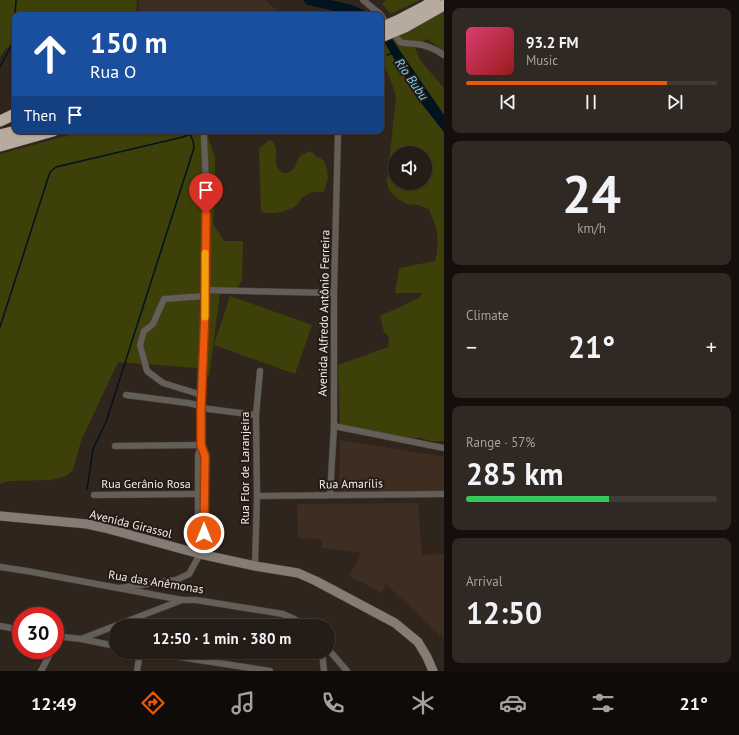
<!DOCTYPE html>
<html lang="en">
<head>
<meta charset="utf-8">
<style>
	:root { --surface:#241c16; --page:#302923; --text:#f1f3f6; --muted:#a3a1a1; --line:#413a35; --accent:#ea580c }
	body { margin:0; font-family:"PT Sans",sans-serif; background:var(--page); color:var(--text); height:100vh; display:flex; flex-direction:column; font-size:15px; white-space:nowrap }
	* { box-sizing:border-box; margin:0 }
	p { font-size:13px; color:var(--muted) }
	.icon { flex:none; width:22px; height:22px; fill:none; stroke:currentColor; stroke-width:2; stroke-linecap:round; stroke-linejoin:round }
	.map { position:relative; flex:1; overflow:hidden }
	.panel { display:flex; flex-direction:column; gap:8px; padding:8px; background:#140f0c; width:295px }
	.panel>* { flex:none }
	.hud { position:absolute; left:12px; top:12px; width:372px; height:122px; border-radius:8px; box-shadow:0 1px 3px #0004,0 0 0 1px var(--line); background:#1a4fa0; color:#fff; overflow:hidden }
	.fabs { position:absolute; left:388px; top:146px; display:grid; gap:8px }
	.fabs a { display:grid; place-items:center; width:44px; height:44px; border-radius:50%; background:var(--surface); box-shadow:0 1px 3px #0004,0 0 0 1px var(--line); font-size:20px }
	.speed { position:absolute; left:12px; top:607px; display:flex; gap:8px; font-size:20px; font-weight:700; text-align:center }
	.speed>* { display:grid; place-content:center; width:52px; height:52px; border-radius:50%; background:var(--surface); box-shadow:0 1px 3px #0004,0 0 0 1px var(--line); line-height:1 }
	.speed .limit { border:6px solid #d22; background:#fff; color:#111 }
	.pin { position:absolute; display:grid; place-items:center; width:34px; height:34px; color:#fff; margin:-41px -17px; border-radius:50% 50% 50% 0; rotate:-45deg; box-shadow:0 0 4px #0007 }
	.pin .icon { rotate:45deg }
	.me { position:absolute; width:44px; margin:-22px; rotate:0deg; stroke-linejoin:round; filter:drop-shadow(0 0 3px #0008) }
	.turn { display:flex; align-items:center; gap:14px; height:84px; padding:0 12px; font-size:18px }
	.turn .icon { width:52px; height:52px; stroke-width:2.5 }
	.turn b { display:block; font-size:28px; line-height:34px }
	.then { display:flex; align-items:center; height:38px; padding:0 12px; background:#0003; gap:8px; font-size:15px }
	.big { font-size:30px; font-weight:600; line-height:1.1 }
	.panel .tile { flex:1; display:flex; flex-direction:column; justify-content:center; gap:6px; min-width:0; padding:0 14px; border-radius:8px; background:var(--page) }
	.panel .dial { align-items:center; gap:0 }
	.dial b { font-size:52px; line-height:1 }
	.song { display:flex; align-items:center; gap:12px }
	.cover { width:48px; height:48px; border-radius:6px; background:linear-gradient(135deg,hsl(340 70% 55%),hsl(0 70% 35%)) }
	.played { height:4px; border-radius:2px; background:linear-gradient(90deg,var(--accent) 80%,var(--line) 80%) }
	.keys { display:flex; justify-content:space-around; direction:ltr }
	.heat { display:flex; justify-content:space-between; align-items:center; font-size:22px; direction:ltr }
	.charge { height:6px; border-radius:3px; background:linear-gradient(90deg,#34c759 57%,var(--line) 0) }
	.trip { position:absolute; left:109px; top:619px; width:226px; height:40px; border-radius:20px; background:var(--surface); box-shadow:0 1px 3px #0004,0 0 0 1px var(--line); font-weight:600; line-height:40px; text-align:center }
	.tab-bar { display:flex; height:64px; justify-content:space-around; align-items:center; background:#0e0b09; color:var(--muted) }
	.tab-bar .icon { width:28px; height:28px }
	.tab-bar .selected { color:var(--accent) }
	.tab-bar b { font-size:18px; color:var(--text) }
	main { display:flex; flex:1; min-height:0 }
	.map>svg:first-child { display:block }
	.built { fill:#3e2d21 }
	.green { fill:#3e4009; fill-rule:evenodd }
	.water { fill:#00131f }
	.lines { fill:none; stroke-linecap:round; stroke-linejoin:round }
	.stream { stroke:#00131f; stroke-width:1.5 }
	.river { stroke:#00131f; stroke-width:10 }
	.street-casing { stroke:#4c4139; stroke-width:7 }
	.secondary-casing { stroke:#4c4139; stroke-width:10 }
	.highway-casing { stroke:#4c4139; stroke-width:12 }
	.street { stroke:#645e59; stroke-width:6 }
	.secondary { stroke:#857d75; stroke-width:9 }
	.highway { stroke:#b7aa9e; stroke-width:11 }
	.highway-bridge-casing { stroke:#4c4139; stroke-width:12; stroke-linecap:butt }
	.highway-bridge { stroke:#b7aa9e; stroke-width:11 }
	.route-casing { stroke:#983908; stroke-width:10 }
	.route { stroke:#ea580c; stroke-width:7 }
	.slow { stroke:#f59e0b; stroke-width:7 }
	.labels { text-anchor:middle; stroke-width:4; stroke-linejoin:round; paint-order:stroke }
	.street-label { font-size:12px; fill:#f5ede7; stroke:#261b14 }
	.water-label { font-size:13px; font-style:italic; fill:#74d1ff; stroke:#261b14 }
</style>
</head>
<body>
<main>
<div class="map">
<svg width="444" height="671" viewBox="0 0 444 671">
	<rect width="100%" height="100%" fill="#30251d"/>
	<g class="built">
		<path d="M139,0H265L283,15H139Z"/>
		<path d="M340,440L444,457V492H339Z"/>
		<path d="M418,503L422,555L444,554V639L386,584L382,593L349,576L361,553L322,548V539L298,538L297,504Z"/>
	</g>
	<g class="green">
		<path d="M0,0H137L136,15H15V45C5,46 4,50 0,58Z"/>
		<path d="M386,0H420L391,14L382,4Z"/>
		<path d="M444,8V52L428,39L414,45L419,58L425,66L444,88V115L392,40L386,38Z"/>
		<path d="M385,43L415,95L444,132V441H431L420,438H401L340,426L338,365L388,347L389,337L384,332L380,316L419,298L422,293H395L399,268L435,261C438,251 439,235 435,225C433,219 431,214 429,209L418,205L407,204L398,199L389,190L387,181L396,97L391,81L381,58V45ZM395,153H425V183H395Z"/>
		<path d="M84,131H206L215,158V188L213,224L224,241H243L242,280L234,293H220L209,377L197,368L118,362L81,441L73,470L66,476L51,480L9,481L0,484V154Z"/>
		<path d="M268,141H272C274,144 276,147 276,150C277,156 274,162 278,168C279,171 282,173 285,173C296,173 295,161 301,155C303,154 307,153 309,151L313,153L316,157L320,158L324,161L327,169L328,178L324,192C315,191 308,192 301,199C299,202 298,205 295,206C287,212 270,215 261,212L259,150L261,147Z"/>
		<path d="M230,296L312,325L295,374L214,345Z"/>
	</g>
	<path class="water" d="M386,38L392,39L444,115V132L415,95L385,43Z"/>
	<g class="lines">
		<g class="stream">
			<path d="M15,15L16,0"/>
			<path d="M387,55L393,53"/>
			<path d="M0,67L14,40L15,34"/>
			<path d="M0,327L49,175L51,171L56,167L183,137L197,131"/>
			<path d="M87,489L93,449L106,422L194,148L193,141L190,134"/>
		</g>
		<path class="river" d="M309,0L351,10L362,15"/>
		<g class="street-casing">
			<g id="street">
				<path d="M363,0L380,14L400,42C405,44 411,43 416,44C427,45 435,49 444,55"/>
				<path d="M205,290L334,293"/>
				<path d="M126,395L188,403L197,405L201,408L256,415"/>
				<path d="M202,395L163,383L147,371L140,345L144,331L153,324L164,299L205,296"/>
				<path d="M334,426L444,448"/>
				<path d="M115,446L201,445"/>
				<path d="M94,495L198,494"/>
				<path d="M330,495L334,426V293L338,131"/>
				<path d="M257,496L444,494"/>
				<path d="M200,554L198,547V456L201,445"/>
				<path d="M255,566L257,496L256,415L260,371"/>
				<path d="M0,567L27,571L182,600H196L283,614L294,619L305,626"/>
				<path d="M119,588L176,580L189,574L200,554L204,549L205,456L201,445V408L205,290L206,183L204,137V131"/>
				<path d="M0,626L21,630"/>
				<path d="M55,636L81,639L116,646"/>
				<path d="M81,639L182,600"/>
				<path d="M55,644L59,636"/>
				<path d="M328,649L347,671"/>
				<path d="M147,652L270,671"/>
				<path d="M322,652L324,671"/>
				<path d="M41,671L52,650"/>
				<path d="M137,671L140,652"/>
			</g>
		</g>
		<g class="secondary-casing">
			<path id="secondary" d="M0,516L87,524L105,528L200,554L255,566L298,573L316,581L395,623L418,642L427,657L433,671"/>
		</g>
		<g class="highway-casing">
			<g id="highway">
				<path d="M401,19L424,7L435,0"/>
				<path d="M405,27L444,5"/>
				<path d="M0,121L15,114"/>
				<path d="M0,135L16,131"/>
				<path d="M0,146L53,131"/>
			</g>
		</g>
		<use href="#street" class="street"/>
		<use href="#secondary" class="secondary"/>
		<use href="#highway" class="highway"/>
		<g class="highway-bridge-casing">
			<g id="highway-bridge">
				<path d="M381,28L401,19"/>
				<path d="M381,37L405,27"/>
			</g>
		</g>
		<use href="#highway-bridge" class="highway-bridge"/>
	</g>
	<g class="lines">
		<g class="route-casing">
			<path id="route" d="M204,533L205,456L201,445V408L205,311L206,214"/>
		</g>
		<use href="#route" class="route"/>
		<path class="slow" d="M205,317V253"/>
	</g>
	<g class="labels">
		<g class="street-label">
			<text transform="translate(324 313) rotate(-89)" y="4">Avenida Alfredo Antônio Ferreira</text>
			<text transform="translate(245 468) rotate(-90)" y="4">Rua Flor de Laranjeira</text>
			<text x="146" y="488">Rua Gerânio Rosa</text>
			<text transform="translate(351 484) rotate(-1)" y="4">Rua Amarílis</text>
			<text transform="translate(131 524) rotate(14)" y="4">Avenida Girassol</text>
			<text transform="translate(156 582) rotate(9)" y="4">Rua das Anêmonas</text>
		</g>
		<g class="water-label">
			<text transform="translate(412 79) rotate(55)" y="5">Rio Bubu</text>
		</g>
	</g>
</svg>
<div class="fabs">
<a><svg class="icon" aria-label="sound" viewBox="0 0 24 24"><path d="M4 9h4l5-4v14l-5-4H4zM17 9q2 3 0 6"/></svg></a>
</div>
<div class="speed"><div class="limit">30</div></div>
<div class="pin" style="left:206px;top:214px;background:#d93025"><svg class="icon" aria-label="arrive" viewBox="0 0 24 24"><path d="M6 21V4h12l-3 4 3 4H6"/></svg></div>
<svg class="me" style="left:204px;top:533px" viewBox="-20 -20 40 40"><circle r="17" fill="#ea580c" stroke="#fff" stroke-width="3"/><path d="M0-11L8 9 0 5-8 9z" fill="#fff"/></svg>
<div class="trip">12:50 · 1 min · 380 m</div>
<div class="hud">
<div class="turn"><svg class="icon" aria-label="ahead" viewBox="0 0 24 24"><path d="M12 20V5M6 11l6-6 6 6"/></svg><div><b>150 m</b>Rua O</div></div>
<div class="then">Then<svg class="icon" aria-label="arrive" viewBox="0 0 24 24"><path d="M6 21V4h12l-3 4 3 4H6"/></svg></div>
</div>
</div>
<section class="panel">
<div class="tile">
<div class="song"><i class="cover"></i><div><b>93.2 FM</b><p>Music</p></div></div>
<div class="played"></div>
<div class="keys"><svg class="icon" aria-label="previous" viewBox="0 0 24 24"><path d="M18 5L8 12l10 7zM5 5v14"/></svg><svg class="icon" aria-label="pause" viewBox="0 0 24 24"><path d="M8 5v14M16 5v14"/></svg><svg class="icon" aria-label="next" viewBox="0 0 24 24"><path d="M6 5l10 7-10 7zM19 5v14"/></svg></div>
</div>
<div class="tile dial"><b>24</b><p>km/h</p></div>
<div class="tile"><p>Climate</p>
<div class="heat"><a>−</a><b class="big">21°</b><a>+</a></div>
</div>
<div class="tile"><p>Range · 57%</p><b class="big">285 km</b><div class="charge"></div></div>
<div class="tile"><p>Arrival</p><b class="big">12:50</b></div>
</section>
</main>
<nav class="tab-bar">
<b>12:49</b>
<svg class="icon selected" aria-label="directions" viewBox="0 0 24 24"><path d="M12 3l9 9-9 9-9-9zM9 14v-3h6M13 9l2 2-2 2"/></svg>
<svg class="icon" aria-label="music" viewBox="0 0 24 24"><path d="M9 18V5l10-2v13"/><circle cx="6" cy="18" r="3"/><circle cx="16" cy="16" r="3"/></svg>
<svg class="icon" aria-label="phone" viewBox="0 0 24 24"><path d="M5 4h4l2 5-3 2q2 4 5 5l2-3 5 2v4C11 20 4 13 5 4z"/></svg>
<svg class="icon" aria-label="climate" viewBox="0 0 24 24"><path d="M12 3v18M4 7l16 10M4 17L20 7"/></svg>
<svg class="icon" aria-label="car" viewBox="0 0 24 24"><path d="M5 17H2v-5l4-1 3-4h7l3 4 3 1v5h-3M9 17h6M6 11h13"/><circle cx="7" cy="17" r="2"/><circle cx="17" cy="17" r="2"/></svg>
<svg class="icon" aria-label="filters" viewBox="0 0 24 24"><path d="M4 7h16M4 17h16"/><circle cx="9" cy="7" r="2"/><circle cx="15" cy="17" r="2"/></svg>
<b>21°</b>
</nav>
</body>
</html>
